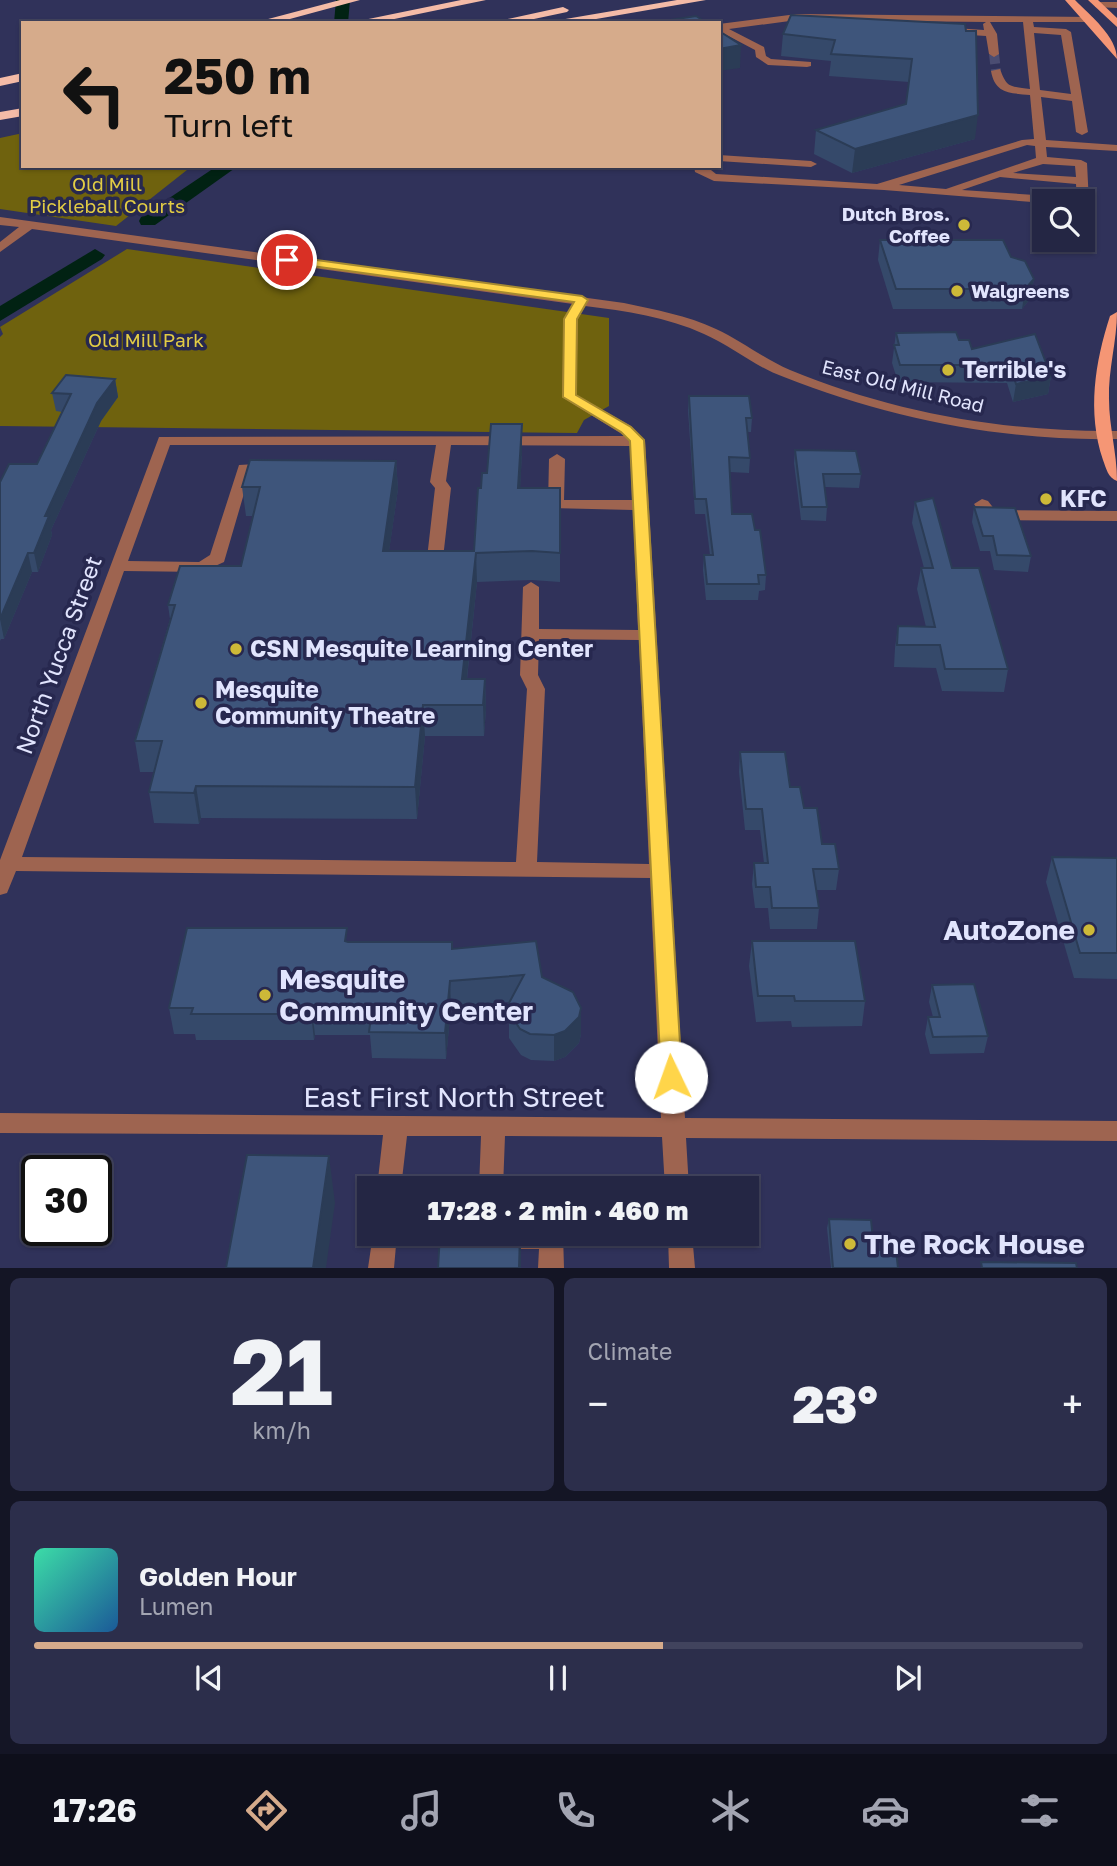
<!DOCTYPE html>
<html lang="en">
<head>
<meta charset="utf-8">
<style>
	:root { --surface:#242644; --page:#2c2e4b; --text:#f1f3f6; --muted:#a3a5b2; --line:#41435d; --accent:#d6ab8b }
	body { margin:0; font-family:"Golos Text",sans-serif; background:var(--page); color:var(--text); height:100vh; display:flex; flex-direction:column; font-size:26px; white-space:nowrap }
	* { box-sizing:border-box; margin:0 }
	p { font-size:23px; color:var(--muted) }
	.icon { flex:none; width:38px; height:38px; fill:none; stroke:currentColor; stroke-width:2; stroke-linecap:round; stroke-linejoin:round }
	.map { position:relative; height:1268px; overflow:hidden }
	.side { display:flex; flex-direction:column; gap:10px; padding:10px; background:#141525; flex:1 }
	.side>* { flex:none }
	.hud { position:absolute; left:21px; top:21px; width:700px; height:147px; border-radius:0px; box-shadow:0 2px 5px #0004,0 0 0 2px var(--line); background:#d6ab8b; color:#111; overflow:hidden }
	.buttons { position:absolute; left:1032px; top:189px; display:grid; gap:14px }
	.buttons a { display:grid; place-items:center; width:63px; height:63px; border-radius:0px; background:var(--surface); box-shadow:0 2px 5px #0004,0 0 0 2px var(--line); font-size:35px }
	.speed { position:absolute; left:21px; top:1155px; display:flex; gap:14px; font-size:35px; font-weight:700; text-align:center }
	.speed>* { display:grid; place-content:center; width:91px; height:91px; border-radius:50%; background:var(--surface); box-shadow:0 2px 5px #0004,0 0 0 2px var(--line); line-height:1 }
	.speed .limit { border:4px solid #111; border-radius:10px; background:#fff; color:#111 }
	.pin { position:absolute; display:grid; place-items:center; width:60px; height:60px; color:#fff; margin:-30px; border:4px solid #fff; border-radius:50%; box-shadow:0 2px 7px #0007 }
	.me { position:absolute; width:77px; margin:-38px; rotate:357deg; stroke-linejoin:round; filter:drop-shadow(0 0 5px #0008) }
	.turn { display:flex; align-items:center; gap:24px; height:147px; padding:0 28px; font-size:32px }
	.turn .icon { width:91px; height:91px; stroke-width:2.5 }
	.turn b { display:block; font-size:49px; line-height:60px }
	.big { font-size:52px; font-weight:800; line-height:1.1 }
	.side .widget { flex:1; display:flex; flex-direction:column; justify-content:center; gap:10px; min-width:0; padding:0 24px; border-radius:10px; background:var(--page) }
	.side .dial { align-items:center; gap:0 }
	.dial b { font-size:91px; line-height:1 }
	.song { display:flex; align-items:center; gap:21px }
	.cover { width:84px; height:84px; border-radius:10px; background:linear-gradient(135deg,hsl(160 70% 55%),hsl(210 70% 35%)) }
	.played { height:7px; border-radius:4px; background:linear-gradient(90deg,var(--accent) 60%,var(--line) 60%) }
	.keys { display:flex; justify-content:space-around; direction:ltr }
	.heat { display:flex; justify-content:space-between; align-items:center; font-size:38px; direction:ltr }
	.side .tiles { flex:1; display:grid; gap:10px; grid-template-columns:1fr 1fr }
	.widget:last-child { grid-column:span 2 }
	.trip { position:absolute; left:357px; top:1176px; width:402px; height:70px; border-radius:0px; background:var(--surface); box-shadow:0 2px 5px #0004,0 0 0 2px var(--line); font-weight:800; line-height:70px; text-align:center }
	.dock { display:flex; height:112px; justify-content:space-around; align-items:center; background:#0e0f1b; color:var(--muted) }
	.dock .icon { width:49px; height:49px }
	.dock .current { color:var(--accent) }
	.dock b { font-size:32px; color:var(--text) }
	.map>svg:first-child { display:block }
	.green { fill:#6f620e }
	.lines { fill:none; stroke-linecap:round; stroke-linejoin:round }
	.canal { fill:#012213; fill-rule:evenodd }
	.minor-tunnel { stroke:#4b4d72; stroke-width:10; stroke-dasharray:10 5; stroke-linecap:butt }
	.minor { fill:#9e6450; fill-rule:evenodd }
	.major { fill:#f59675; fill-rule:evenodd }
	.highway { fill:#f4bba7; fill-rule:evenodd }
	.wall { fill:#35496a }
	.shaded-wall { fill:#2b3c56 }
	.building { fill:#3e557b; stroke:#2b3c56; stroke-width:2 }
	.route { fill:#ffd54a; stroke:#a68a30; stroke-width:2 }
	.poi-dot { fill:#cdb938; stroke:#27284f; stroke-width:2.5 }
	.labels { text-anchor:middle; stroke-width:7; stroke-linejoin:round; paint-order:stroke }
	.far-park-label { font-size:19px; fill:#e2cc44; stroke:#27284f }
	.far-poi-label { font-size:19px; font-weight:bold; fill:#e1e4fd; stroke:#27284f; text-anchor:end }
	.far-street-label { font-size:19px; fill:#e1e4fd; stroke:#27284f }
	.poi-label { font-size:23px; font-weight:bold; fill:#e1e4fd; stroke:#27284f; text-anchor:start }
	.street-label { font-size:23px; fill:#e1e4fd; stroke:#27284f }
	.near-poi-label { font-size:28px; font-weight:bold; fill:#e1e4fd; stroke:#27284f; text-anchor:start }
	.near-street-label { font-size:28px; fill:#e1e4fd; stroke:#27284f }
</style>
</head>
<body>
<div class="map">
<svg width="1117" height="1268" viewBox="0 0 1117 1268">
	<rect width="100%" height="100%" fill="#30325a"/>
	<g class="green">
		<path d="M23,133V166H192L116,226L0,209V138Z"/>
		<path d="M127,249L609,318V406L584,420L577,433L0,426V337L3,334L0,327Z"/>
	</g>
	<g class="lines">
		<g class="canal">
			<path d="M336,0H350L348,23H334Z"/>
			<path d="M217,166H238L155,225H141L139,221L141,217Z"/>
			<path d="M95,249L105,255L102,259L0,321V306Z"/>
		</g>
		<path class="minor-tunnel" d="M994,54L996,71"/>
		<g class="minor">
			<path d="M1098,2H1117V8L1095,7V3Z"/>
			<path d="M797,14L1092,17L1094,19L1089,22H1033L1034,27L1066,29L1071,32L1088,132L1082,135L1076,132L1072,101L1041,97L1046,140L1117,145V151L1046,147L1047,157L1081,160L1087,163L1089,203L1083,207V201H1077L1076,184L1000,177L962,190L1065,197L1071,201L1045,203L884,190L714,181L695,172L694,166H706L716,174L877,184L1022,140L1034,139L1030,95C1010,93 995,94 991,71L1000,69C1007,88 1009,86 1030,89L1023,22H990L997,34L999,54L994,57L989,54L986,36L954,34L949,31L954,28L984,30L983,24L986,22L797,20L729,29L764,47L766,56L771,59L811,62V66L807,67L768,65L756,57L755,50L719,31V24ZM1034,33L1061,35L1071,94L1040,90ZM1027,145L1035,146L1036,158L946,189L899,185ZM1043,164L1075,166L1076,177L1013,173Z"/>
			<path d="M719,155L811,161L817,164L811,167L719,161Z"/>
			<path d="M0,217L624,303C655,310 687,315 716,329C742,341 764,359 790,370C894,413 1005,432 1117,431V439C1002,441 891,419 784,377C755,367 732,346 704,334C667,317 626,311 585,306L578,319L576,395L631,426L645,441L685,1118L1117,1121V1141L686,1138L689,1188H665L662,1137L505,1136L503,1188H479L481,1136H407L401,1188H377L383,1135L0,1133V1113L661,1118L650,878L16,871L7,893L0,895V860L159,437L625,436L562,397L564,319L573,304L32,229L0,252V242L19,227L0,225ZM170,445H436L430,482L435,488L426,567L434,572L442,567L451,488L446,481L451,445L630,446L632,500H564L565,459L557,454L549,459L548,505L550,508L633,510L638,630L539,629V587L531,582L523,587L520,675L527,689L516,862L22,857L124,571L202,572L224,562L250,473H272L280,468L272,463L239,465L210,555L199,562L128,561ZM539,639L639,640L649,864L537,862L545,689L538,675Z"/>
			<path d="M982,499L988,501L995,510L1117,511V521L990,520L984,518L974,504Z"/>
			<path d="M373,1234H397L394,1268H368Z"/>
			<path d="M477,1234H563L564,1268H538L539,1249H489L480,1246Z"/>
			<path d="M668,1234H692L695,1268H669Z"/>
		</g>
		<g class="major">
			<path d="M1065,0H1075C1090,15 1117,37 1117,59Z"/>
			<path d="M1088,0H1098L1117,18V27Z"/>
			<path d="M1117,312C1117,341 1108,370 1109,399C1109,427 1117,453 1117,481C1108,478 1106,468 1103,460C1087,412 1095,362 1110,316Z"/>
		</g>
		<g class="highway">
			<path d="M340,0H360L275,23H253Z"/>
			<path d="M461,0H486L375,23H349Z"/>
			<path d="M677,0H706L573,23H542Z"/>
			<path d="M563,7L569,10L567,12L515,23H490Z"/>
			<path d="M23,73V81L0,86V78Z"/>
			<path d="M23,108V116L0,120V112Z"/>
		</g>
	</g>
	<g class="wall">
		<path d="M965,24L975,139L852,173L814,154L816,130L906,104L909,82L829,76L831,61L781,56L783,34Z"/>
		<path d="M880,240L1011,257L1034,279L1030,299L1022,309H893L878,260Z"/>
		<path d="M896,333L959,340L972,349L1051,376L1048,394L1013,402L1007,383L898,382L892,363Z"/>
		<path d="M115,379L118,397L101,421L51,530L52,535L38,572H32L4,639H1L0,641V482L37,464L62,412L56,411L52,393Z"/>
		<path d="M689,396L752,418L751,432H747L750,458L749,473L730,472L732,514L755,530L766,575L765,590L759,591L758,600H706L703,570L704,555H710L705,514H695L688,410Z"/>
		<path d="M522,424V452L520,488H560V582L532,580L477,582L467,679H485L486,709L484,736H425L417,819L201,818L199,824L154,823L149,792L154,772H140L135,741L170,619L168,605L241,566L253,516H246L242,487L396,461L398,489L389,551H474L481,488L487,473Z"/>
		<path d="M795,450L861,474L859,488L825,487L827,507L826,521L801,520L794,463Z"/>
		<path d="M915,502L1008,669L1004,692L942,691L936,668L894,667L895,648L898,626L926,627L917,589L921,568H924L912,523Z"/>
		<path d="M974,507L1031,556L1028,572L994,570L990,551H980L972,522Z"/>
		<path d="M740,752L790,787L804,808L822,844L839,869L836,890H816L819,908L817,929H770L768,908H755L752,884L754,863H764L760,830H745L739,772Z"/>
		<path d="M1052,857L1117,858V979L1074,978L1046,882Z"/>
		<path d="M752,941L865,1001L862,1026L792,1027L791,1021L756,1022L749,966Z"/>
		<path d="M348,942H452V949L542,977L581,1034L579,1043L565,1057L554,1061L531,1060L521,1055L509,1038V1002L451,1007L446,1059L372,1058L370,1035H315L314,1040H196L195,1034H174L169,1008Z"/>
		<path d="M932,985L988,1036L984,1053L930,1054L925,1034L928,1017H933L929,1002Z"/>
		<path d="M829,1219L874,1250L898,1268H831L827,1228Z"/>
	</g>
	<g class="shaded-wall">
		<path d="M741,45L740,68L719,71V49Z"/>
		<path d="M978,115L975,139L852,173L855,149Z"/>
		<path d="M1034,279L1030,299L1022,309L1025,289Z"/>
		<path d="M1051,376L1048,394L1013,402L1016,384Z"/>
		<path d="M115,379L118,397L101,421L51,530L52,535L38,572L34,553L45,516L97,403Z"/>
		<path d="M522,424V452L519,516L518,488Z"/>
		<path d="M396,461L398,489L385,580L383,551Z"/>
		<path d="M28,553L32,572L4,639L0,619Z"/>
		<path d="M476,553L477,582L464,705L462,679Z"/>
		<path d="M485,679L486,709L484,736L483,705Z"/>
		<path d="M423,705L425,736L417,819L415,787Z"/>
		<path d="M196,786L201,818L199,824L194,793Z"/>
		<path d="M450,981L451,1007L446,1059L445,1033Z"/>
		<path d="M581,1008V1034L579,1043L565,1057L554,1061V1035Z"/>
		<path d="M312,1009L315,1035L314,1040L311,1014Z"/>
		<path d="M329,1156L335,1203L326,1268H313Z"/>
		<path d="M521,1234V1268H519Z"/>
	</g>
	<g class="building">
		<path d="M791,15L965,24L966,31H976L978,115L855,149L816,130L906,104L912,59L831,54L835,40L783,34Z"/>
		<path d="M696,16L707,23H651Z"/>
		<path d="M719,31L741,45L719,49Z"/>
		<path d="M880,240H1003L1011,257L1025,261L1034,279L1025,289H896Z"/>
		<path d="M956,332L959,340H969L972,349L1035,334L1051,376L1016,384L1010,365H900L894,345H899L896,333Z"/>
		<path d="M66,375L115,379L97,403L45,516H49L34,553H28L0,619V482L9,464H37L71,394L52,393Z"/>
		<path d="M689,396H749L752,418H746L750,458L729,457L732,514H752L755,530H760L766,575H758L759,584H707L704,555H713L706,499H695Z"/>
		<path d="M491,424H522L518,488H560V553L532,551L476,553L462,679H485L483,705H423L415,787L196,786L194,793L149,792L162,741H135L175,605H168L180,566H241L260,487H242L250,460L396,461L383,551H474L478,488H481L482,473H487Z"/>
		<path d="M795,450L856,451L861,474H823L827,507H802Z"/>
		<path d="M933,498L952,568H979L1008,669H945L940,645H897L898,626L935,627L921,568H933L915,502Z"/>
		<path d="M974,507L1015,508L1031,556L997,555L993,536H983Z"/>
		<path d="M740,752H785L790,787H800L804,808H817L822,844H835L839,869H813L819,908H772L770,887H756L754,863H768L762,809H746Z"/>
		<path d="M1052,857L1117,858V953H1080Z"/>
		<path d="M187,928H347L345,941L348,942H452V949L536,941L542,977L573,992L581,1008L579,1017L565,1031L554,1035L530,1034L520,1029L509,1012V1003L524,975L450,981L445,1033L369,1032L372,1009H312L311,1014H191L193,1008H169Z"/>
		<path d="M752,941H855L865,1001H795L794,996H758Z"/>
		<path d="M974,984L988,1036L933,1037L928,1017H940L932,985Z"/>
		<path d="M247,1155L329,1156L313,1268H226Z"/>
		<path d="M829,1219L871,1220L874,1250H896L898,1268H833Z"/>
		<path d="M440,1234H520L519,1268H438Z"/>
		<path d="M981,1262L1076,1263L1077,1268H982Z"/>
	</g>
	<path class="route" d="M287,256L582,296L588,300L577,319L576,395L631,427L644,440L682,1077L679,1083H664L661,1077L630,441L621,432L563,397L564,319L574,302L283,262L282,260Z"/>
	<g class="poi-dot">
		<circle cx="964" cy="225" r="7"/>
		<circle cx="957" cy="291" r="7"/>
		<circle cx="948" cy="370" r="7"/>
		<circle cx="1046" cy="499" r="7"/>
		<circle cx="236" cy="649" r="7"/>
		<circle cx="201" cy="703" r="7"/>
		<circle cx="1089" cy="930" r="7"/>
		<circle cx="265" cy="995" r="7"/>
		<circle cx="850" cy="1244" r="7"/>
	</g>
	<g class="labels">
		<g class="far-park-label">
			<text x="107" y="191">Old Mill<tspan x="107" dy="22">Pickleball Courts</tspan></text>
			<text x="146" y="347">Old Mill Park</text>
		</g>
		<g class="far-poi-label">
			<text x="950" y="221">Dutch Bros.<tspan x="950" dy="22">Coffee</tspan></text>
			<text x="971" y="298" text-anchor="start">Walgreens</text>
		</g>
		<g class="far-street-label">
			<text transform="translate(903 386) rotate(14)" y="7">East Old Mill Road</text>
		</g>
		<g class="poi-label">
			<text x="962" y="378">Terrible's</text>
			<text x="1060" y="507">KFC</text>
			<text x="250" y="657">CSN Mesquite Learning Center</text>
			<text x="215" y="698">Mesquite<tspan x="215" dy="26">Community Theatre</tspan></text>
		</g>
		<g class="street-label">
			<text transform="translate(59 655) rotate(-70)" y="8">North Yucca Street</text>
		</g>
		<g class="near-poi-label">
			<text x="1075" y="940" text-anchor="end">AutoZone</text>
			<text x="279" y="989">Mesquite<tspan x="279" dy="32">Community Center</tspan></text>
			<text x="864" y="1254">The Rock House</text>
		</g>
		<g class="near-street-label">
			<text x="454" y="1107">East First North Street</text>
		</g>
	</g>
</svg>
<div class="buttons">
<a><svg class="icon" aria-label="search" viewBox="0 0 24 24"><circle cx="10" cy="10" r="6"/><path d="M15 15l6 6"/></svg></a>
</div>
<div class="speed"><div class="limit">30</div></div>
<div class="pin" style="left:287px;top:260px;background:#d93025"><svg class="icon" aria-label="arrive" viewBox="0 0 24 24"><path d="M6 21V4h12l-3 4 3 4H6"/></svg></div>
<svg class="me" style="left:671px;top:1077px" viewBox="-20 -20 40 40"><circle r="19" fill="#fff"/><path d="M0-13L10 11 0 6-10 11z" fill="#ffd54a"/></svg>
<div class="trip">17:28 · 2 min · 460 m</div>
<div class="hud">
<div class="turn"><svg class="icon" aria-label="left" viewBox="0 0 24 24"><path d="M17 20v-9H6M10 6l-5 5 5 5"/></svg><div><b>250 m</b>Turn left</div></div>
</div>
</div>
<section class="side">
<div class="tiles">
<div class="widget dial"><b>21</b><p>km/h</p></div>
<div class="widget"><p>Climate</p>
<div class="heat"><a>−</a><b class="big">23°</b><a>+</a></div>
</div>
<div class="widget">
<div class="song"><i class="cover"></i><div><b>Golden Hour</b><p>Lumen</p></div></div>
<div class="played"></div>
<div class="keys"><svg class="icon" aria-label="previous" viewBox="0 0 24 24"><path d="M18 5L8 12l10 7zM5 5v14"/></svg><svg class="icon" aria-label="pause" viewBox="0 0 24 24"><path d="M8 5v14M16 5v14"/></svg><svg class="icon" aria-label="next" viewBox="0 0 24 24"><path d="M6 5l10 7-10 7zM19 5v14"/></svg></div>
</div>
</div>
</section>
<nav class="dock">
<b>17:26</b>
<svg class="icon current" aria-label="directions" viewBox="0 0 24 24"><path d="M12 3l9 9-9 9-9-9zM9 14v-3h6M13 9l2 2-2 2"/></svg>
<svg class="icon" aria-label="music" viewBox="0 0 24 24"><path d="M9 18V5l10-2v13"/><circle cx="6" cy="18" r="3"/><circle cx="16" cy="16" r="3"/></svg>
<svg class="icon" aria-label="phone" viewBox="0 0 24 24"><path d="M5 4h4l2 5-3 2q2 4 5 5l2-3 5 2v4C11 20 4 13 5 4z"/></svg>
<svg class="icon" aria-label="climate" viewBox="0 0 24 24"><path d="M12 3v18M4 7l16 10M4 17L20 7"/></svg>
<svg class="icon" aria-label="car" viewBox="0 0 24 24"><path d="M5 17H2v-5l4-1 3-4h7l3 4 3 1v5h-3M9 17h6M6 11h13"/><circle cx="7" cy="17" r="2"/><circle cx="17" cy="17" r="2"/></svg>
<svg class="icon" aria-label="filters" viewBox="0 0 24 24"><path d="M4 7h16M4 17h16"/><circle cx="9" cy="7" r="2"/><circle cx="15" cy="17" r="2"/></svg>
</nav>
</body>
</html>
